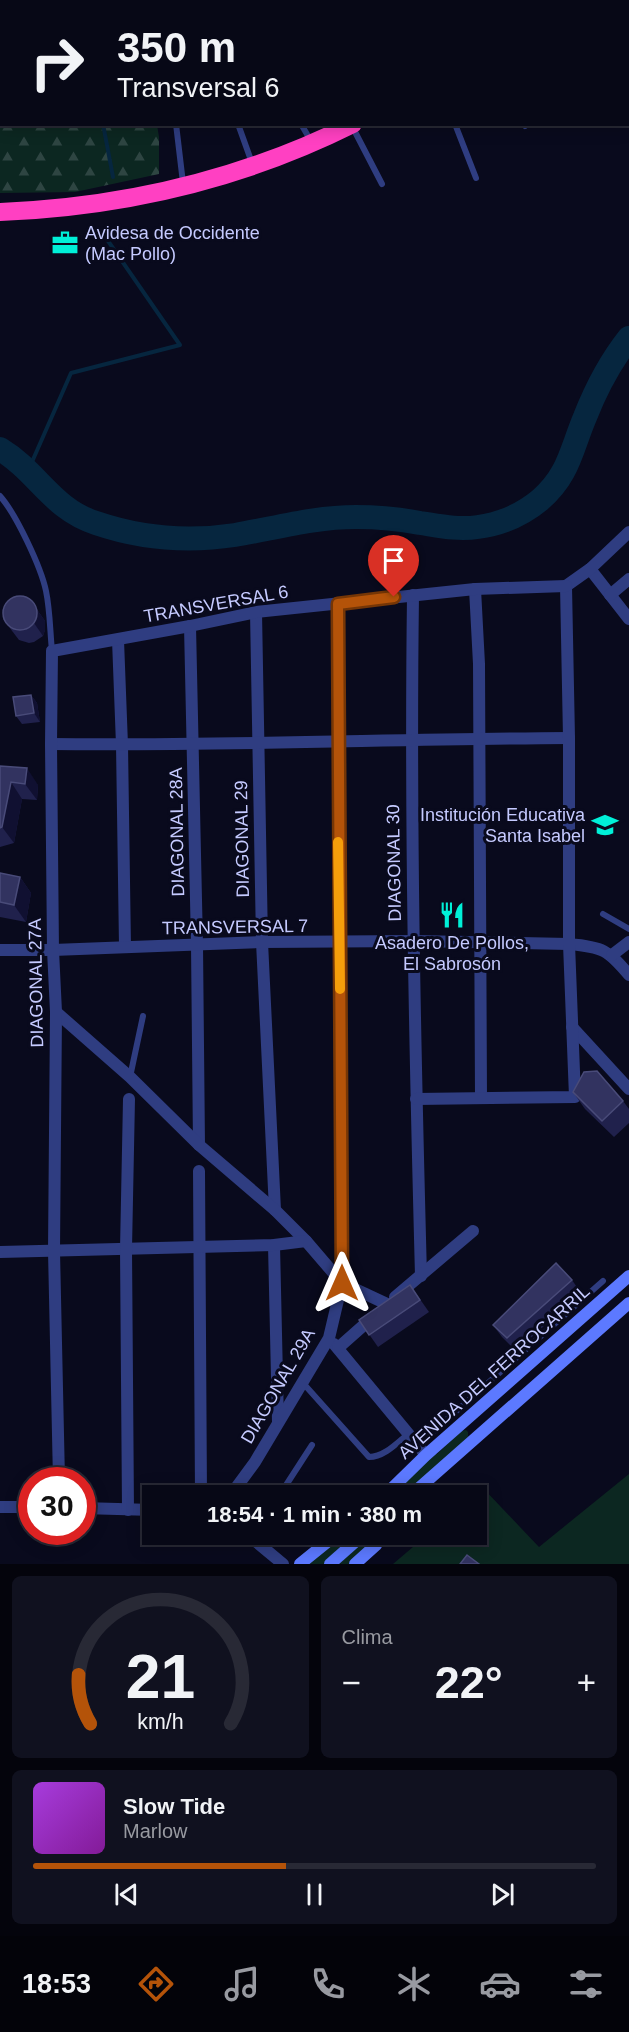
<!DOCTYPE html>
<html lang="es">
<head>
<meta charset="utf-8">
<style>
	:root { --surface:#070816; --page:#10111f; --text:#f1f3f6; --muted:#989aa1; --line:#282935; --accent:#b45309 }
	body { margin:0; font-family:Arial,sans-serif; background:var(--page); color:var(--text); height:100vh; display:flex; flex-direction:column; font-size:22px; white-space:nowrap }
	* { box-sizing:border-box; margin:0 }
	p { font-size:20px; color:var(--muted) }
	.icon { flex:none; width:33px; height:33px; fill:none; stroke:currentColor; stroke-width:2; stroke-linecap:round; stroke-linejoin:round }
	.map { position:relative; height:1564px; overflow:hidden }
	.panel { display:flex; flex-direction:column; gap:12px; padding:12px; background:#04040c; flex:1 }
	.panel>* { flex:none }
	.hud { position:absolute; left:0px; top:0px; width:630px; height:126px; box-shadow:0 3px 15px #0003,0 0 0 2px var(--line); background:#070816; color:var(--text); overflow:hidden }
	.speed { position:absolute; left:18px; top:1467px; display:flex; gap:12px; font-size:30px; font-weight:700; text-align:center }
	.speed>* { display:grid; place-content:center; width:78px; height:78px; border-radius:50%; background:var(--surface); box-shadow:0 3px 15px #0003,0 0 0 2px var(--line); line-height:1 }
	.speed .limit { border:9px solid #d22; background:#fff; color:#111 }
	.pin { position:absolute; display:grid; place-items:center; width:51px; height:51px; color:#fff; margin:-62px -26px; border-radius:50% 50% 50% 0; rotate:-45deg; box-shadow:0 0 6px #0007 }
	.pin .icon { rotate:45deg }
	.me { position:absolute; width:66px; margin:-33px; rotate:0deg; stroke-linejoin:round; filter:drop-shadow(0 0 4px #0008) }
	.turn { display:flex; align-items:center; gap:21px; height:126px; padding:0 18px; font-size:27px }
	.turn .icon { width:78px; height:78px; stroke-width:2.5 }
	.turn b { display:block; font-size:42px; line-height:51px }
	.big { font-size:45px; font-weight:700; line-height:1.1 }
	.panel .widget { flex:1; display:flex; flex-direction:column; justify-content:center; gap:9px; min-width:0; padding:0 21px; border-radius:9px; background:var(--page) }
	.panel .dial { align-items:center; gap:0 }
	.dial svg { height:156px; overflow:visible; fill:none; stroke:var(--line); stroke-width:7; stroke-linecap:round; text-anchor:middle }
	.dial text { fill:var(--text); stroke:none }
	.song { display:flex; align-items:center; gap:18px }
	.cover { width:72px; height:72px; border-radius:9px; background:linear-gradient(135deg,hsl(280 70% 55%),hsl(290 70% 35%)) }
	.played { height:6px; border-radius:3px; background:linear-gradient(90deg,var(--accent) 45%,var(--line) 45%) }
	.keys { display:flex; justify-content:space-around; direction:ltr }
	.heat { display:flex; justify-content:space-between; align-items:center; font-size:33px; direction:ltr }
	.panel .tiles { flex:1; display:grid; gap:12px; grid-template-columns:1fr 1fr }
	.widget:last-child { grid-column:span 2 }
	.trip { position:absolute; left:142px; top:1485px; width:345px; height:60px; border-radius:0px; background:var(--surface); box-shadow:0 3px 15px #0003,0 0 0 2px var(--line); font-weight:700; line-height:60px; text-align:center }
	.dock { display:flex; height:96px; justify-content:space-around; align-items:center; background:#030309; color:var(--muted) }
	.dock .icon { width:42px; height:42px }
	.dock .active { color:var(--accent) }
	.dock b { font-size:27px; color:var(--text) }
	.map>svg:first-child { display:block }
	.grass { fill:#0c2721 }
	.forest { fill:url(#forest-firs) }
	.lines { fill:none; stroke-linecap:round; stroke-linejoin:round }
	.stream { stroke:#06263f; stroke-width:4 }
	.river { stroke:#06263f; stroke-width:24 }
	.lane { stroke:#2f3d81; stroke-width:6 }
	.street { stroke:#2f3d81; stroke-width:12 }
	.secondary { stroke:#5c79ff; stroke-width:12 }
	.highway { stroke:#ff40c2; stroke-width:18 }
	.wall { fill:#20214c }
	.shaded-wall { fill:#101031 }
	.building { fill:#323360; stroke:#494b79; stroke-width:1.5 }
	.route-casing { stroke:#753606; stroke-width:15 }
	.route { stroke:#b45309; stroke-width:10 }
	.slow { stroke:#f59e0b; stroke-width:10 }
	.labels { text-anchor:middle; stroke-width:6; stroke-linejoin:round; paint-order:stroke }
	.poi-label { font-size:18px; fill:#c5caff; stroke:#090a1d; text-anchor:start }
	.street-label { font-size:18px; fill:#c5caff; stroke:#090a1d }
</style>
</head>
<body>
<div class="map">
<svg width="629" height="1564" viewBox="0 0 629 1564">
	<defs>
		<pattern id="forest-firs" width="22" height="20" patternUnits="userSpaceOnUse" patternTransform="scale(1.5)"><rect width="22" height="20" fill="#0c2721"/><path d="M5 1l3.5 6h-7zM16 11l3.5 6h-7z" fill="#2e4542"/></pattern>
	</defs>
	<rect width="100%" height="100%" fill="#090a1d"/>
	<g class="grass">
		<path d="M466,1430L468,1432V1437L442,1461L410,1495L384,1496L426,1455L437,1454L461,1431Z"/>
		<path d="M629,1474V1564H393L427,1535L477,1534V1496L472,1495L482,1487L539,1547Z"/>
		<path d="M337,1535H383L355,1564H300Z"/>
	</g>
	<path class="forest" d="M0,0H193L191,2H2V124L157,125L159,137V174L75,192L0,193Z"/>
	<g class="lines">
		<g class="stream">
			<path d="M118,2L119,0"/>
			<path d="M103,124L113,177"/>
			<path d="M28,471L71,373L180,345L106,238"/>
		</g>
		<path class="river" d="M0,449C38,472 52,509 96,523C140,538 189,542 235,535C276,528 314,517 356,517C378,517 399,519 420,523C440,526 458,530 478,527C501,524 523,514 540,500C569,475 571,450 585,417C596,389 610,362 629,338"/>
		<g class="lane">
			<path d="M394,0L395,2"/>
			<path d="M176,124L183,183"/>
			<path d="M238,124L252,163"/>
			<path d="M301,124L311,141"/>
			<path d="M455,124L476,178"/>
			<path d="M524,124L525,126"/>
			<path d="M352,126L382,184"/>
			<path d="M0,496C16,514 41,567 46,591C50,610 50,631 52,651"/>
			<path d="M603,914L629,929"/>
			<path d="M130,1077L143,1016"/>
			<path d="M303,1383L369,1457C384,1457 397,1443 408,1434"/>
			<path d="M418,1445L603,1281"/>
			<path d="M279,1496L312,1445"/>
		</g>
		<g class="street">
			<path d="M590,569L629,619"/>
			<path d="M566,586L590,569L629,532"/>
			<path d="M475,589L479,664L481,1098"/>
			<path d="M413,595C410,822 415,1049 421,1276"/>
			<path d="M610,595L629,579"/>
			<path d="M256,612L262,942L275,1210"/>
			<path d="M190,626L197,945L199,1145"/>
			<path d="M118,640L122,745L125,947"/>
			<path d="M51,744C224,746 396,739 569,738"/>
			<path d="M0,950H53L262,942L413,941L569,944C603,947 608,950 629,975"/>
			<path d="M612,955L629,942"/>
			<path d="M56,1012L130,1077L199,1145L275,1210L306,1241L342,1283L387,1304"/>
			<path d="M572,1027L629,1089"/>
			<path d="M416,1099L575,1097L569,944V738L566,586"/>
			<path d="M199,1171L201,1496"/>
			<path d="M274,1245L278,1422"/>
			<path d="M0,1252L274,1245L306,1241"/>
			<path d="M395,1297L473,1231"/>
			<path d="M334,1344L426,1455"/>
			<path d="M338,1348L373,1317"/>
			<path d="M59,1480L54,1251L56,1012L53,950L51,744L52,651L190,626L256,612L475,589L566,586"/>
			<path d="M230,1496L255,1462L329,1338L342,1283L338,604"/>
			<path d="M0,1507H32"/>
			<path d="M82,1508L153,1510"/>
			<path d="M128,1510L126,1249L129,1099"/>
			<path d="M247,1534L283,1564"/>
		</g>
		<g class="secondary">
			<path d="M384,1496L426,1455L629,1276"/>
			<path d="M410,1496L629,1303"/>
			<path d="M300,1564L337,1534"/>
			<path d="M330,1564L364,1534"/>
			<path d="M355,1564L376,1545L383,1534"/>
		</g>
		<g class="highway">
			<path d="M545,2L547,0"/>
			<path d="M0,212C123,207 243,179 353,124"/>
		</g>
	</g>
	<g class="wall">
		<path d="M31,601L45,621V630L43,636L34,642L29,643L19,640L3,619Z"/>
		<path d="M31,695L37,703L40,722L22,724L16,716Z"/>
		<path d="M0,766L38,785L37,800L22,799L14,843L0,847Z"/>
		<path d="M0,873L20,877L31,893L26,922L0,917Z"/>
		<path d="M573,1092L623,1101L629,1109V1123L614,1137L585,1109Z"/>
		<path d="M572,1280L581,1293L516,1351L502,1337L493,1325Z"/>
		<path d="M410,1285L429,1312L378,1347L359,1320Z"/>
	</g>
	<g class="shaded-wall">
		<path d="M31,601L45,621V630L43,636L34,623Z"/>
		<path d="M31,695L37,703L40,722L34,713Z"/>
		<path d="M27,768L38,785L37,800L25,784Z"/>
		<path d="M11,782L22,799L14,843L2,827Z"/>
		<path d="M20,877L31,893L26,922L14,905Z"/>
	</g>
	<g class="building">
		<circle cx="20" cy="613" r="17"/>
		<path d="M31,695L34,713L16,716L13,697Z"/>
		<path d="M0,766L27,768L25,784L11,782L2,827L0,828Z"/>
		<path d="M0,873L20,877L14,905L0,902Z"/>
		<path d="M597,1071L623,1101L602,1121L573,1092L584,1072Z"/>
		<path d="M556,1263L572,1280L507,1338L493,1325Z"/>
		<path d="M410,1285L420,1300L369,1335L359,1320Z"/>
		<path d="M467,1555L479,1564H460Z"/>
	</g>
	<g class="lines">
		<g class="route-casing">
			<path id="route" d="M342,1283L338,604L394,597"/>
		</g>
		<use href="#route" class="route"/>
		<path class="slow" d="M338,842L340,989"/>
	</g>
	<defs>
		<g id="office-bare" transform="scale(2.07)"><path d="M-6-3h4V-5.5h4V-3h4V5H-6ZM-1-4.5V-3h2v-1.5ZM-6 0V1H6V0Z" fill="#00f0d8" stroke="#090a1d" stroke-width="2.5" paint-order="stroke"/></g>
		<g id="school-bare" transform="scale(2.07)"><path d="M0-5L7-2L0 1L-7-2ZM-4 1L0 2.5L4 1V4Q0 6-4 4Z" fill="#00f0d8" stroke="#090a1d" stroke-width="2.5" paint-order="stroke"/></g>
		<g id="restaurant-bare" transform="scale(2.07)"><path d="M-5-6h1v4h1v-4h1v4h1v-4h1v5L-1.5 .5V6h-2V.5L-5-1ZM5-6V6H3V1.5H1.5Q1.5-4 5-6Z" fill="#00f0d8" stroke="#090a1d" stroke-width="2.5" paint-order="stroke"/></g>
	</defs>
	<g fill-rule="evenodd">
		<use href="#office-bare" x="65" y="243"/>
		<use href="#school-bare" x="605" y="825"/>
		<use href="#restaurant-bare" x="452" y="915"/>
	</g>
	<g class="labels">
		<g class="poi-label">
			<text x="85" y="239">Avidesa de Occidente<tspan x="85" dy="21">(Mac Pollo)</tspan></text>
			<text x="585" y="821" text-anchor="end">Institución Educativa<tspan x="585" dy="21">Santa Isabel</tspan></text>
			<text x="452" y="949" text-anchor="middle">Asadero De Pollos,<tspan x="452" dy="21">El Sabrosón</tspan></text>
		</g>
		<g class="street-label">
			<text transform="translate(216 604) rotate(-10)" y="6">TRANSVERSAL 6</text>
			<text transform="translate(177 832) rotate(-91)" y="6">DIAGONAL 28A</text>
			<text transform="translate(242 839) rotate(-91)" y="6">DIAGONAL 29</text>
			<text transform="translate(394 863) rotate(-91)" y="6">DIAGONAL 30</text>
			<text transform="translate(235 927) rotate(-1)" y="6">TRANSVERSAL 7</text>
			<text transform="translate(36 983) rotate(-91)" y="6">DIAGONAL 27A</text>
			<text transform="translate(494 1372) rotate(-42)" y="6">AVENIDA DEL FERROCARRIL</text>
			<text transform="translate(278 1386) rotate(-60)" y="6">DIAGONAL 29A</text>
		</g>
	</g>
</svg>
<div class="speed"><div class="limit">30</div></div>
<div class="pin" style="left:394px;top:597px;background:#d93025"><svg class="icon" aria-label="arrive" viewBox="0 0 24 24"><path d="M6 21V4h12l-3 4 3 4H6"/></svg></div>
<svg class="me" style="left:342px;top:1283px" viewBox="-20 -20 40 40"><path d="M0-17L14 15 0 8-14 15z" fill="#b45309" stroke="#fff" stroke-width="4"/></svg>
<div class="trip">18:54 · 1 min · 380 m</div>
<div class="hud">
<div class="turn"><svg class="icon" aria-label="right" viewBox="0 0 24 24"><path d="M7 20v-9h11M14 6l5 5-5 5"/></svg><div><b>350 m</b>Transversal 6</div></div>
</div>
</div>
<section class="panel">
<div class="tiles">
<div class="widget dial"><svg viewBox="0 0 100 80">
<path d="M14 69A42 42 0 1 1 86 69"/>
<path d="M14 69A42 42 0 0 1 8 44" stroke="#b45309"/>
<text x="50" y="56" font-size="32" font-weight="700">21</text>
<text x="50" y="72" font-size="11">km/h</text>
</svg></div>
<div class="widget"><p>Clima</p>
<div class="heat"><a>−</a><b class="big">22°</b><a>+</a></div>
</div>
<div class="widget">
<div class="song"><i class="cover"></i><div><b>Slow Tide</b><p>Marlow</p></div></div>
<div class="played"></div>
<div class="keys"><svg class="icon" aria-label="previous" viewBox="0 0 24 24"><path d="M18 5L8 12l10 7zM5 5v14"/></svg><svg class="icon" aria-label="pause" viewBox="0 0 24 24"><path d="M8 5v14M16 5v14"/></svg><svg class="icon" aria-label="next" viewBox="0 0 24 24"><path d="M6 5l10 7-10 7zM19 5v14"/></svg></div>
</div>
</div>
</section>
<nav class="dock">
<b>18:53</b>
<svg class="icon active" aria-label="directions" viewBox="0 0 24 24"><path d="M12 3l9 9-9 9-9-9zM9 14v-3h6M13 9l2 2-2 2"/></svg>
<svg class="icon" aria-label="music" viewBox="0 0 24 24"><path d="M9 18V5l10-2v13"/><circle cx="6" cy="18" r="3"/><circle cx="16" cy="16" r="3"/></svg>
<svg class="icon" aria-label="phone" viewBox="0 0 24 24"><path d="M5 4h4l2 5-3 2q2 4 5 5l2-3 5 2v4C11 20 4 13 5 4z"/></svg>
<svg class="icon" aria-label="climate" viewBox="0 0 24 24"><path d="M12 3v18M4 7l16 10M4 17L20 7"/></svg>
<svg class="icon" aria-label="car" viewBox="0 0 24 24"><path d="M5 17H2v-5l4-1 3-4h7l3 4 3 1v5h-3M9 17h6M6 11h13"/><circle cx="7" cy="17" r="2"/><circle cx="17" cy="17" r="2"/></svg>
<svg class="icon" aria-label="filters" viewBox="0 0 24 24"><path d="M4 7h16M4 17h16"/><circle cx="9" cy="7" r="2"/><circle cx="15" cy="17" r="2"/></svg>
</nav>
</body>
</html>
